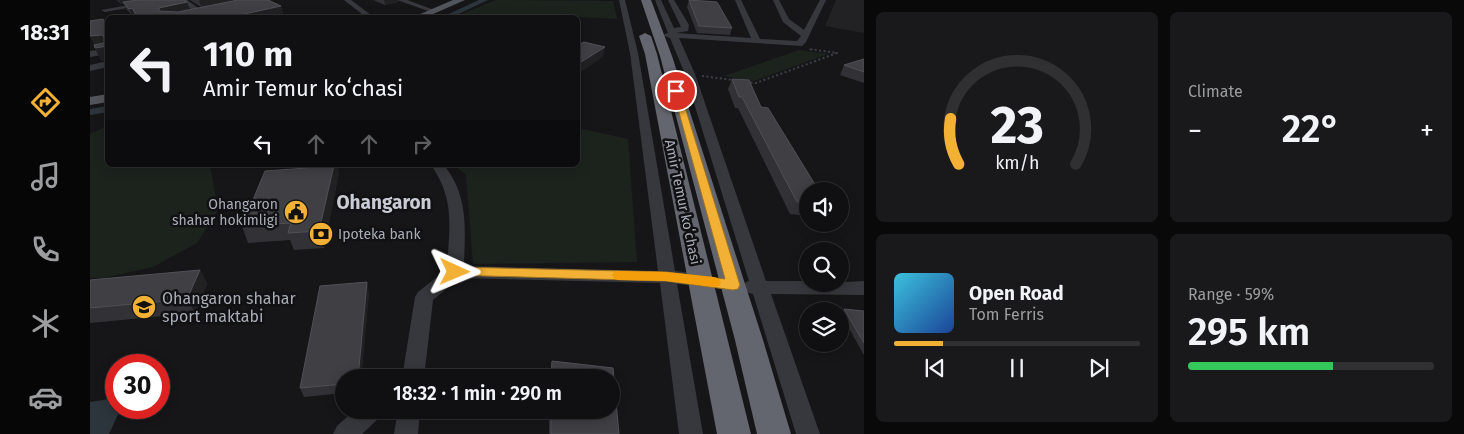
<!DOCTYPE html>
<html lang="en">
<head>
<meta charset="utf-8">
<style>
	:root { --surface:#101012; --page:#19191b; --text:#f1f3f6; --muted:#9c9d9f; --line:#303032; --accent:#f2b134 }
	body { margin:0; font-family:"Fira Sans",sans-serif; background:var(--page); color:var(--text); height:100vh; display:flex; flex-direction:column; font-size:19px; white-space:nowrap }
	* { box-sizing:border-box; margin:0 }
	p { font-size:16px; color:var(--muted) }
	.icon { flex:none; width:28px; height:28px; fill:none; stroke:currentColor; stroke-width:2; stroke-linecap:round; stroke-linejoin:round }
	.map { position:relative; flex:1; overflow:hidden }
	.details { display:flex; flex-direction:column; gap:12px; padding:12px; background:#09090a; width:600px }
	.details>* { flex:none }
	.guide { position:absolute; left:15px; top:15px; width:475px; height:152px; border-radius:8px; box-shadow:0 2px 12px #0003,0 0 0 1px var(--line); background:#101012; color:var(--text); overflow:hidden }
	.controls { position:absolute; left:709px; top:182px; display:grid; gap:10px }
	.controls a { display:grid; place-items:center; width:50px; height:50px; border-radius:50%; background:var(--surface); box-shadow:0 2px 12px #0003,0 0 0 1px var(--line); font-size:25px }
	.speed { position:absolute; left:15px; top:354px; display:flex; gap:10px; font-size:25px; font-weight:700; text-align:center }
	.speed>* { display:grid; place-content:center; width:65px; height:65px; border-radius:50%; background:var(--surface); box-shadow:0 2px 12px #0003,0 0 0 1px var(--line); line-height:1 }
	.speed .limit { border:8px solid #d22; background:#fff; color:#111 }
	.pin { position:absolute; display:grid; place-items:center; width:42px; height:42px; color:#fff; margin:-21px; border:2px solid #fff; border-radius:50%; box-shadow:0 1px 5px #0007 }
	.me { position:absolute; width:55px; margin:-28px; rotate:91deg; stroke-linejoin:round; filter:drop-shadow(0 0 4px #0008) }
	.turn { display:flex; align-items:center; gap:18px; height:105px; padding:0 15px; font-size:22px }
	.turn .icon { width:65px; height:65px; stroke-width:2.5 }
	.turn b { display:block; font-size:35px; line-height:42px }
	.lanes { display:flex; align-items:center; height:48px; padding:0 15px; background:#0003; justify-content:center; gap:25px; direction:ltr }
	.lanes .off { opacity:.35 }
	.big { font-size:38px; font-weight:600; line-height:1.1 }
	.details .widget { flex:1; display:flex; flex-direction:column; justify-content:center; gap:8px; min-width:0; padding:0 18px; border-radius:8px; background:var(--page) }
	.details .dial { align-items:center; gap:0 }
	.dial svg { height:130px; overflow:visible; fill:none; stroke:var(--line); stroke-width:7; stroke-linecap:round; text-anchor:middle }
	.dial text { fill:var(--text); stroke:none }
	.song { display:flex; align-items:center; gap:15px }
	.cover { width:60px; height:60px; border-radius:8px; background:linear-gradient(135deg,hsl(190 70% 55%),hsl(220 70% 35%)) }
	.played { height:5px; border-radius:2px; background:linear-gradient(90deg,var(--accent) 20%,var(--line) 20%) }
	.keys { display:flex; justify-content:space-around; direction:ltr }
	.heat { display:flex; justify-content:space-between; align-items:center; font-size:28px; direction:ltr }
	.charge { height:8px; border-radius:4px; background:linear-gradient(90deg,#34c759 59%,var(--line) 0) }
	.details .tiles { flex:1; display:grid; gap:12px; grid-template-columns:repeat(2,1fr) }
	.trip { position:absolute; left:245px; top:369px; width:285px; height:50px; border-radius:25px; background:var(--surface); box-shadow:0 2px 12px #0003,0 0 0 1px var(--line); font-weight:600; line-height:50px; text-align:center }
	main { display:flex; flex:1; min-height:0 }
	.tab-bar { display:flex; flex-direction:column; width:90px; justify-content:space-around; align-items:center; background:#060607; color:var(--muted) }
	.tab-bar .icon { width:35px; height:35px }
	.tab-bar .on { color:var(--accent) }
	.tab-bar b { font-size:22px; color:var(--text) }
	.map>svg:first-child { display:block }
	.built { fill:#222225 }
	.green { fill:#1c231d }
	.water { fill:#2c353c }
	.lines { fill:none; stroke-linecap:round; stroke-linejoin:round }
	.canal { fill:#2c353c; fill-rule:evenodd }
	.path-far1 { stroke:#3d3f44; stroke-width:1; stroke-dasharray:1 2; stroke-linecap:butt }
	.path { stroke:#3d3f44; stroke-width:2; stroke-dasharray:2 2.5; stroke-linecap:butt }
	.minor { fill:#37383d; fill-rule:evenodd }
	.major { fill:#53555c; fill-rule:evenodd }
	.highway { fill:#63666e; fill-rule:evenodd }
	.wall { fill:#323236 }
	.shaded-wall { fill:#212124 }
	.building { fill:#3f3f44; stroke:#4f5156 }
	.route { fill:#f2b134; stroke:#9d7322 }
	.slow { fill:#f59e0b }
	.labels { text-anchor:middle; stroke-width:5; stroke-linejoin:round; paint-order:stroke }
	.street-label { font-size:14px; fill:#a8adb8; stroke:#111113 }
	.poi-label { font-size:14px; fill:#a8adb8; stroke:#111113; text-anchor:end }
	.near-poi-label { font-size:16px; fill:#a8adb8; stroke:#111113; text-anchor:start }
	.district-label { font-size:19px; font-weight:bold; fill:#c9ccd4; stroke:#111113 }
</style>
</head>
<body>
<main>
<nav class="tab-bar">
<b>18:31</b>
<svg class="icon on" aria-label="directions" viewBox="0 0 24 24"><path d="M12 3l9 9-9 9-9-9zM9 14v-3h6M13 9l2 2-2 2"/></svg>
<svg class="icon" aria-label="music" viewBox="0 0 24 24"><path d="M9 18V5l10-2v13"/><circle cx="6" cy="18" r="3"/><circle cx="16" cy="16" r="3"/></svg>
<svg class="icon" aria-label="phone" viewBox="0 0 24 24"><path d="M5 4h4l2 5-3 2q2 4 5 5l2-3 5 2v4C11 20 4 13 5 4z"/></svg>
<svg class="icon" aria-label="climate" viewBox="0 0 24 24"><path d="M12 3v18M4 7l16 10M4 17L20 7"/></svg>
<svg class="icon" aria-label="car" viewBox="0 0 24 24"><path d="M5 17H2v-5l4-1 3-4h7l3 4 3 1v5h-3M9 17h6M6 11h13"/><circle cx="7" cy="17" r="2"/><circle cx="17" cy="17" r="2"/></svg>
</nav>
<div class="map">
<svg width="774" height="434" viewBox="0 0 774 434">
	<rect width="100%" height="100%" fill="#161618"/>
	<path class="built" d="M746,0H774V33L735,26Z"/>
	<g class="green">
		<path d="M406,0L523,1L527,19L472,16L364,17Z"/>
		<path d="M709,50L738,54L664,81L634,76Z"/>
		<path d="M17,126L18,165H120L128,210L107,243L63,267L13,278H0V134Z"/>
		<path d="M488,128L538,139L547,262L383,264L376,175L364,165H488Z"/>
	</g>
	<path class="water" d="M26,398V408H31L19,434H0V402Z"/>
	<g class="lines">
		<g class="canal">
			<path d="M389,0H398L360,18H350Z"/>
			<path d="M18,106V112L0,115V109Z"/>
		</g>
		<path class="path-far1" d="M719,49L725,50"/>
		<g class="path">
			<path d="M612,76L643,80"/>
			<path d="M656,82L666,83L747,53L719,49"/>
		</g>
		<g class="minor">
			<path d="M67,0H83L15,12L11,10Z"/>
			<path d="M90,0H97L114,12L107,14Z"/>
			<path d="M254,0H261L285,18H277Z"/>
			<path d="M307,0H317L347,11L341,12Z"/>
			<path d="M529,0H535L548,53L585,271L617,275L620,280L617,285L611,286L587,284L613,434H589L570,283L369,278L343,300L334,378H312L325,297L328,292L357,269C359,228 366,201 341,165H354C379,197 375,228 374,266L568,271L540,53Z"/>
			<path d="M565,0H571L584,28L591,27L578,0H584L599,25L598,31L586,33L661,38L645,0H651L670,39L707,41L711,36L693,22L683,0H689L699,19L714,30L730,0H736L716,42L712,46L589,38L605,74L676,281H718V284L774,281V295L681,294L730,434H706L663,294L656,292L653,287L656,282L659,281L595,74L580,38L572,35L578,33Z"/>
			<path d="M18,24V28L0,31V27Z"/>
			<path d="M18,49V54L0,57V51Z"/>
			<path d="M18,61V67L0,71V65Z"/>
			<path d="M265,410H293L290,417L272,434H243L247,426Z"/>
			<path d="M308,410H330L328,434H304Z"/>
		</g>
		<g class="major">
			<path d="M363,0H375L334,18H321Z"/>
			<path d="M18,94V102L0,105V97Z"/>
		</g>
		<g class="highway">
			<path d="M551,0H561L582,56L673,340L701,434H667L645,340L570,56Z"/>
			<path d="M555,33L561,36L567,54L661,434H627L555,54L549,36Z"/>
		</g>
	</g>
	<g class="wall">
		<path d="M27,0H94L100,10L111,7L100,0H180L181,1L191,6L193,14L177,18H46L45,16H43L37,10L34,4H31Z"/>
		<path d="M283,0H308V2L295,5Z"/>
		<path d="M599,0L642,28L640,35L607,33L597,7Z"/>
		<path d="M774,59V83L750,75L754,65Z"/>
		<path d="M642,79L671,107L718,191V216L700,214L648,108H645L638,89Z"/>
		<path d="M249,172L234,248L204,250L200,240L158,243L152,226Z"/>
		<path d="M110,270L117,284L105,313L0,323V280Z"/>
		<path d="M279,292L271,378H254V393L214,397L210,388Z"/>
		<path d="M754,309L774,311V355L751,314Z"/>
		<path d="M462,361L523,368L529,434H459V410H521V378H460Z"/>
	</g>
	<g class="shaded-wall">
		<path d="M29,0H56L33,2L34,4H31Z"/>
		<path d="M109,0H153L111,7Z"/>
		<path d="M294,0H308V2L295,5Z"/>
		<path d="M97,2L100,10L73,16L69,11V8Z"/>
		<path d="M191,6L193,14L177,18H151L150,15Z"/>
		<path d="M42,8L45,16H43L39,9Z"/>
		<path d="M12,35L18,46V60L11,61L5,48H6L0,36Z"/>
		<path d="M515,47L513,57L488,74V64Z"/>
		<path d="M244,165H248L249,172L234,248L229,231Z"/>
		<path d="M110,270L117,284L105,313L97,299Z"/>
		<path d="M277,282L279,292L271,378H268Z"/>
	</g>
	<g class="building">
		<path d="M48,0H94L97,2L69,8V11L88,12L148,0H178L191,6L150,15L154,18H110L108,15L97,18H48L42,8L39,9L33,2Z"/>
		<path d="M599,0L627,2L642,28L609,26Z"/>
		<path d="M13,19L18,29V46L5,48L4,45L14,43V37L12,35L0,36V21Z"/>
		<path d="M494,42L515,47L488,64V45Z"/>
		<path d="M774,59V72L754,65Z"/>
		<path d="M642,79L659,80L671,107L678,108L729,191H718V203L707,202L652,97H649Z"/>
		<path d="M218,165H244L229,231L198,233L201,223L152,226L175,171L217,168Z"/>
		<path d="M110,270L97,299L0,308V280Z"/>
		<path d="M277,282L268,378H254V384L210,388L230,286Z"/>
		<path d="M754,309L774,311V343Z"/>
		<path d="M462,361L523,368L529,434H461V410H521V378H461Z"/>
	</g>
	<path class="route" d="M586,89L590,91L650,285L648,289L643,290L576,281L360,275L358,272L360,268L365,267L576,272L635,279L583,91Z"/>
	<path class="slow" d="M528,271L576,272L624,277L629,279L631,282L629,286L624,287L576,281L528,280L524,279L522,275L524,272Z"/>
	<defs>
		<g id="civic-disc" transform="scale(1.25)"><circle r="9.5" fill="#f2b134" stroke="#111113"/><path d="M-.6-6.5H3V-4.5H.6V-3L4-1V1h2V6H-6V1h2V-1L-.6-3ZM-1.2 2.5V6h2.4V2.5Z" fill="#111"/></g>
		<g id="bank-disc" transform="scale(1.25)"><circle r="9.5" fill="#f2b134" stroke="#111113"/><path d="M-6-4H6V4H-6ZM0-2.3a2.3 2.3 0 1 0 0 4.6a2.3 2.3 0 1 0 0-4.6Z" fill="#111"/></g>
		<g id="school-disc" transform="scale(1.25)"><circle r="9.5" fill="#f2b134" stroke="#111113"/><path d="M0-5L7-2L0 1L-7-2ZM-4 1L0 2.5L4 1V4Q0 6-4 4Z" fill="#111"/></g>
	</defs>
	<g fill-rule="evenodd">
		<use href="#civic-disc" x="206" y="212"/>
		<use href="#bank-disc" x="231" y="234"/>
		<use href="#school-disc" x="54" y="307"/>
	</g>
	<g class="labels">
		<g class="street-label">
			<text transform="translate(593 202) rotate(78)" y="5">Amir Temur koʻchasi</text>
		</g>
		<g class="poi-label">
			<text x="188" y="209">Ohangaron<tspan x="188" dy="16">shahar hokimligi</tspan></text>
			<text x="248" y="239" text-anchor="start">Ipoteka bank</text>
		</g>
		<g class="near-poi-label">
			<text x="72" y="304">Ohangaron shahar<tspan x="72" dy="18">sport maktabi</tspan></text>
		</g>
		<g class="district-label">
			<text x="294" y="209">Ohangaron</text>
		</g>
	</g>
</svg>
<div class="controls">
<a><svg class="icon" aria-label="sound" viewBox="0 0 24 24"><path d="M4 9h4l5-4v14l-5-4H4zM17 9q2 3 0 6"/></svg></a>
<a><svg class="icon" aria-label="search" viewBox="0 0 24 24"><circle cx="10" cy="10" r="6"/><path d="M15 15l6 6"/></svg></a>
<a><svg class="icon" aria-label="layers" viewBox="0 0 24 24"><path d="M12 4l9 5-9 5-9-5zM3 14l9 5 9-5"/></svg></a>
</div>
<div class="speed"><div class="limit">30</div></div>
<div class="pin" style="left:586px;top:91px;background:#d93025"><svg class="icon" aria-label="arrive" viewBox="0 0 24 24"><path d="M6 21V4h12l-3 4 3 4H6"/></svg></div>
<svg class="me" style="left:365px;top:272px" viewBox="-20 -20 40 40"><path d="M0-17L14 15 0 8-14 15z" fill="#f2b134" stroke="#fff" stroke-width="4"/></svg>
<div class="trip">18:32 · 1 min · 290 m</div>
<div class="guide">
<div class="turn"><svg class="icon" aria-label="left" viewBox="0 0 24 24"><path d="M17 20v-9H6M10 6l-5 5 5 5"/></svg><div><b>110 m</b>Amir Temur koʻchasi</div></div>
<div class="lanes"><svg class="icon" aria-label="left" viewBox="0 0 24 24"><path d="M17 20v-9H6M10 6l-5 5 5 5"/></svg><svg class="icon off" aria-label="ahead" viewBox="0 0 24 24"><path d="M12 20V5M6 11l6-6 6 6"/></svg><svg class="icon off" aria-label="ahead" viewBox="0 0 24 24"><path d="M12 20V5M6 11l6-6 6 6"/></svg><svg class="icon off" aria-label="right" viewBox="0 0 24 24"><path d="M7 20v-9h11M14 6l5 5-5 5"/></svg></div>
</div>
</div>
<section class="details">
<div class="tiles">
<div class="widget dial"><svg viewBox="0 0 100 80">
<path d="M14 69A42 42 0 1 1 86 69"/>
<path d="M14 69A42 42 0 0 1 9 41" stroke="#f2b134"/>
<text x="50" y="56" font-size="32" font-weight="700">23</text>
<text x="50" y="72" font-size="11">km/h</text>
</svg></div>
<div class="widget"><p>Climate</p>
<div class="heat"><a>−</a><b class="big">22°</b><a>+</a></div>
</div>
<div class="widget">
<div class="song"><i class="cover"></i><div><b>Open Road</b><p>Tom Ferris</p></div></div>
<div class="played"></div>
<div class="keys"><svg class="icon" aria-label="previous" viewBox="0 0 24 24"><path d="M18 5L8 12l10 7zM5 5v14"/></svg><svg class="icon" aria-label="pause" viewBox="0 0 24 24"><path d="M8 5v14M16 5v14"/></svg><svg class="icon" aria-label="next" viewBox="0 0 24 24"><path d="M6 5l10 7-10 7zM19 5v14"/></svg></div>
</div>
<div class="widget"><p>Range · 59%</p><b class="big">295 km</b><div class="charge"></div></div>
</div>
</section>
</main>
</body>
</html>
